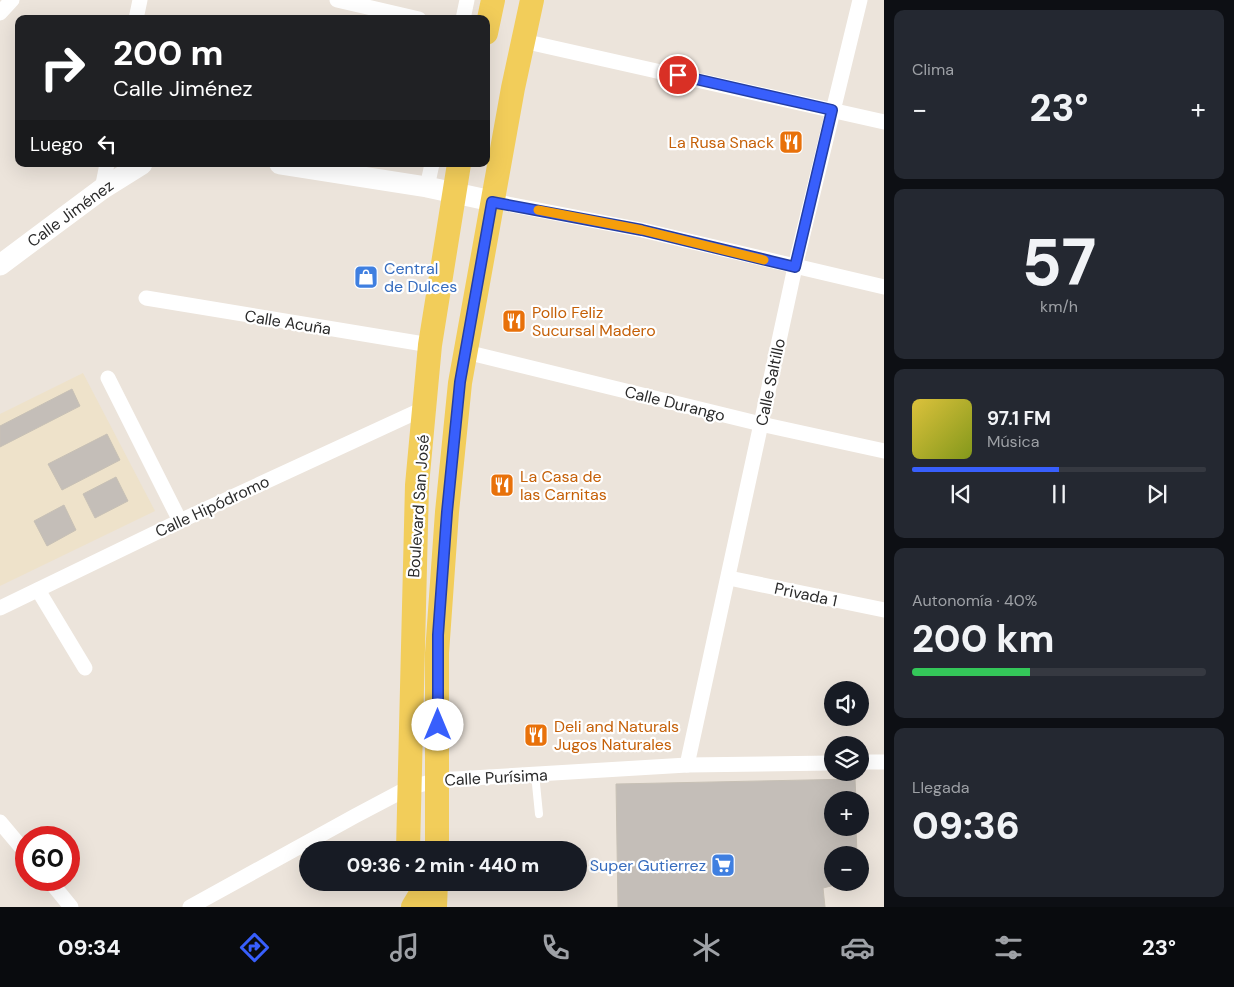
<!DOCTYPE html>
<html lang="es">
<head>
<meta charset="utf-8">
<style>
	:root { --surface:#171b24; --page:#242831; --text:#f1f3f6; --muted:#9ea1a6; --line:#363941; --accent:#385ffc }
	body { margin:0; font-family:"DM Sans",sans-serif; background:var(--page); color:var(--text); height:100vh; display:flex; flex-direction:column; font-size:19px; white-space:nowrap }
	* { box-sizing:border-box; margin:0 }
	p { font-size:16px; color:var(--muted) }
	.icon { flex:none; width:28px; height:28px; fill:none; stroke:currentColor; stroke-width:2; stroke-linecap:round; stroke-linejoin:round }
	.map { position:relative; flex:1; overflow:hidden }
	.sheet { display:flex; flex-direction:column; gap:10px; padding:10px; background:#0d0f14; width:350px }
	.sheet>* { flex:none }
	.hud { position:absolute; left:15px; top:15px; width:475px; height:152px; border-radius:10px; box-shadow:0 5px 20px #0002; background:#202124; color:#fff; overflow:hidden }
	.tools { position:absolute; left:824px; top:681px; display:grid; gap:10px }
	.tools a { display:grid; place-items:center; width:45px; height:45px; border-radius:50%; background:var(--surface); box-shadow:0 5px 20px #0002; font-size:25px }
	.speed { position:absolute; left:15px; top:826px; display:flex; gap:10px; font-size:25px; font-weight:700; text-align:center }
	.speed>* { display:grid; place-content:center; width:65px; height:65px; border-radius:50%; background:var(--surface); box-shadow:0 5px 20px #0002; line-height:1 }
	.speed .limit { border:8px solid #d22; background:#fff; color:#111 }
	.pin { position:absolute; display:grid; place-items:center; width:42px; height:42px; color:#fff; margin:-21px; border:2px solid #fff; border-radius:50%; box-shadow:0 1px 5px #0007 }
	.me { position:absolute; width:55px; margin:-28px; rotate:0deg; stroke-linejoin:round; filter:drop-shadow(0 0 4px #0008) }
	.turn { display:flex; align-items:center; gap:18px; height:105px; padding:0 15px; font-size:22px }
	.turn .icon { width:65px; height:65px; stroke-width:2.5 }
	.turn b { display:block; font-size:35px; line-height:42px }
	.then { display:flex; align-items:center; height:48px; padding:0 15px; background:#0003; gap:10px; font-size:19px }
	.big { font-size:38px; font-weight:800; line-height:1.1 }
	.sheet .card { flex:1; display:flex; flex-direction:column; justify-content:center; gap:8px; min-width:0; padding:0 18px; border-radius:10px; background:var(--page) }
	.sheet .dial { align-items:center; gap:0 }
	.dial b { font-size:65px; line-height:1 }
	.song { display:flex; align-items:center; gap:15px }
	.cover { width:60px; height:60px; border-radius:8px; background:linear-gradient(135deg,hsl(50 70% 55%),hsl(70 70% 35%)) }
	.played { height:5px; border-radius:2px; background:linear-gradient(90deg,var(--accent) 50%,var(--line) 50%) }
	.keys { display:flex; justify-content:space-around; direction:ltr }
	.heat { display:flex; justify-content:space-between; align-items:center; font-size:28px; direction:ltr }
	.charge { height:8px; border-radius:4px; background:linear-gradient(90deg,#34c759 40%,var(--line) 0) }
	.trip { position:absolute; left:299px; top:841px; width:288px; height:50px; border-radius:25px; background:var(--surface); box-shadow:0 5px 20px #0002; font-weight:800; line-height:50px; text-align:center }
	.dock { display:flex; height:80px; justify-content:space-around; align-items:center; background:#090b0e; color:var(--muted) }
	.dock .icon { width:35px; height:35px }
	.dock .active { color:var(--accent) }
	.dock b { font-size:22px; color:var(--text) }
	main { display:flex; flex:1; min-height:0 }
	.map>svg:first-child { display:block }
	.education { fill:#eee2ca }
	.building { fill:#c4beb8; stroke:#c7c0b5 }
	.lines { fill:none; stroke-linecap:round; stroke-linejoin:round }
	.service { stroke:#fff; stroke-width:8 }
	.minor { stroke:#fff; stroke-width:15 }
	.secondary { stroke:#fff; stroke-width:21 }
	.primary { stroke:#f2cd5a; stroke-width:24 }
	.route-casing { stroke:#243ea4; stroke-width:12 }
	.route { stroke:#385ffc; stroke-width:9 }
	.slow { stroke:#f59e0b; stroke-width:9 }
	.labels { text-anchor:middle; stroke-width:4.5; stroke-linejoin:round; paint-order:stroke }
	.food-label { font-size:16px; fill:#c56008; stroke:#fff; text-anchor:start }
	.street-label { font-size:16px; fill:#2a2a2a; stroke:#fff }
	.shop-label { font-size:16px; fill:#366cbe; stroke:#fff; text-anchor:start }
</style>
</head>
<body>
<main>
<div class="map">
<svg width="884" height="907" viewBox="0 0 884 907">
	<rect width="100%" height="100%" fill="#ece4db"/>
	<path class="education" d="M83,373L155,511L0,586V414Z"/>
	<g class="building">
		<path d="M72,389L80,406L0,447V426Z"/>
		<path d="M107,434L120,460L62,490L48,464Z"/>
		<path d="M116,477L128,501L95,518L83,494Z"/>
		<path d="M64,505L76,530L47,546L34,521Z"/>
		<path d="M855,779L856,800H832V828H856L857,855H832V882H847L823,888L825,907H618L616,784Z"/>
	</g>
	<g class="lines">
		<path class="service" d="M535,774L539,814"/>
		<g class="minor">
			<path d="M337,0L419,19"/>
			<path d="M0,13L12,0"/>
			<path d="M136,19L140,0"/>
			<path d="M463,19L467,0"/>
			<path d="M523,41L884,122"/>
			<path d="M427,187L432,164"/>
			<path d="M102,189L107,164"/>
			<path d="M492,201L642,230L884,287"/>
			<path d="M146,298L430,345"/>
			<path d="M466,352L761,424L884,451"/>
			<path d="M108,378L180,521"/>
			<path d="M729,578L884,610"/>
			<path d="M38,590L85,668"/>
			<path d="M0,608L180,521L425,408"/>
			<path d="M860,762H884"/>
			<path d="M687,765L795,267L860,0"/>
			<path d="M0,822L26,853"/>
			<path d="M49,880L71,907"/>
			<path d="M190,907L355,816L408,788L438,780L687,765L832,763"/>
		</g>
		<g class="secondary">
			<path d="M280,164L427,187L492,201"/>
			<path d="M0,265L102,189L142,164"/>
		</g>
		<g class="primary">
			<path d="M486,33L493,0"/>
			<path d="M408,850L417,485L430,345L459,164"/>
			<path d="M437,850V653L447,512L460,383L513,88L532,0"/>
			<path d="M413,907L428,882"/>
			<path d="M435,907L436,882"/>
		</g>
	</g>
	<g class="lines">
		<g class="route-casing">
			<path id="route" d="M438,725V635L447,512L460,382L492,202L642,230L795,267L832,110L678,75"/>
		</g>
		<use href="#route" class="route"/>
		<path class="slow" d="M538,210L642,230L764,260"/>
	</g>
	<defs>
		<g id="restaurant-square" transform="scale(1.25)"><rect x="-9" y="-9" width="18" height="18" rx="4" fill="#e8710a" stroke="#fff"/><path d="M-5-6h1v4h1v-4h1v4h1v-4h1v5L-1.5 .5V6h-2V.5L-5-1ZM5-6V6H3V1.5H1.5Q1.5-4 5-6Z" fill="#fff"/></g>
		<g id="shop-square" transform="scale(1.25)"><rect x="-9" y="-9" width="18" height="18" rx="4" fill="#3f7fe0" stroke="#fff"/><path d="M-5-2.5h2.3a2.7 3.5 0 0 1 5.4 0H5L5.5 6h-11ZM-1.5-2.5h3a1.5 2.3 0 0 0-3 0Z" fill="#fff"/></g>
		<g id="supermarket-square" transform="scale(1.25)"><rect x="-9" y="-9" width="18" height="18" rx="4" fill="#3f7fe0" stroke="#fff"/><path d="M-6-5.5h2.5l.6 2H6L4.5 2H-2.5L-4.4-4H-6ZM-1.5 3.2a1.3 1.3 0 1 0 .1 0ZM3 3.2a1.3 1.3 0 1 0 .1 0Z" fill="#fff"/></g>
	</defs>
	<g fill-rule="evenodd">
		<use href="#restaurant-square" x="791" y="142"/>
		<use href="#shop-square" x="366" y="277"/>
		<use href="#restaurant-square" x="514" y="321"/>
		<use href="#restaurant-square" x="502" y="485"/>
		<use href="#restaurant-square" x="536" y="735"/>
		<use href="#supermarket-square" x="723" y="865"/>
	</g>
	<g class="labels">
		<g class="food-label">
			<text x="774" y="148" text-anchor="end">La Rusa Snack</text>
			<text x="532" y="318">Pollo Feliz<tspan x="532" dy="18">Sucursal Madero</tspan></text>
			<text x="520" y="482">La Casa de<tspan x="520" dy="18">las Carnitas</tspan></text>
			<text x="554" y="732">Deli and Naturals<tspan x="554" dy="18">Jugos Naturales</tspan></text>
		</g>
		<g class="street-label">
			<text transform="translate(70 213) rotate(-36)" y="6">Calle Jiménez</text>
			<text transform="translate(288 322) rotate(9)" y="6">Calle Acuña</text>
			<text transform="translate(770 382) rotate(-78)" y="6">Calle Saltillo</text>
			<text transform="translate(675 403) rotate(14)" y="6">Calle Durango</text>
			<text transform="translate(212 506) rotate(-25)" y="6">Calle Hipódromo</text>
			<text transform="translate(418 506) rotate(-86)" y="6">Boulevard San José</text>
			<text transform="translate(806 594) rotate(12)" y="6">Privada 1</text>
			<text transform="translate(496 777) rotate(-3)" y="6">Calle Purísima</text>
		</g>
		<g class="shop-label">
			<text x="384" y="274">Central<tspan x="384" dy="18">de Dulces</tspan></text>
			<text x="706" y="871" text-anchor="end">Super Gutierrez</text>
		</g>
	</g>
</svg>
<div class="tools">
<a><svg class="icon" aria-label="sound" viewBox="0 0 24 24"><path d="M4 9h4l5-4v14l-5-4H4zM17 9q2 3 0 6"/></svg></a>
<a><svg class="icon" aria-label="layers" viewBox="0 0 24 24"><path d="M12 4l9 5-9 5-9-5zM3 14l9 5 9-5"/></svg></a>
<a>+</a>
<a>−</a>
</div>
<div class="speed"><div class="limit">60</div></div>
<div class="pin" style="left:678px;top:75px;background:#d93025"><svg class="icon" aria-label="arrive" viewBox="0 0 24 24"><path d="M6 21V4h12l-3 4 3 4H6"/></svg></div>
<svg class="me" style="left:438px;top:725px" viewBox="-20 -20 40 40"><circle r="19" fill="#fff"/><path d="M0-13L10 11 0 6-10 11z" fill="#385ffc"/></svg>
<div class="trip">09:36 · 2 min · 440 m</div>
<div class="hud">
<div class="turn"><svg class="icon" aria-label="right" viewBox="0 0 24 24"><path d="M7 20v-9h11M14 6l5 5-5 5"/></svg><div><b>200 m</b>Calle Jiménez</div></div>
<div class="then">Luego<svg class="icon" aria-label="left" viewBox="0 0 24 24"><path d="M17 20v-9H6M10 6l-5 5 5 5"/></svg></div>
</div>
</div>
<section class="sheet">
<div class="card"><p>Clima</p>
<div class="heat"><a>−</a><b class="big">23°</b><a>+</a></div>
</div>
<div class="card dial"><b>57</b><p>km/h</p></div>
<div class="card">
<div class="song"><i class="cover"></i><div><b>97.1 FM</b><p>Música</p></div></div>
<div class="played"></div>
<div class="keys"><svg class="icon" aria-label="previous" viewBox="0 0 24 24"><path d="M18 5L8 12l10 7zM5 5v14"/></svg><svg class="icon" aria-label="pause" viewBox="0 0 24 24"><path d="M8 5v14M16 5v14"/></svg><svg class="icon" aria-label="next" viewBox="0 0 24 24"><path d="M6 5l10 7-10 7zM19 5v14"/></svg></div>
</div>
<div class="card"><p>Autonomía · 40%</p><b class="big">200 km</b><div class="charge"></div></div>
<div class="card"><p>Llegada</p><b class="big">09:36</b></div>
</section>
</main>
<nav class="dock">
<b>09:34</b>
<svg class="icon active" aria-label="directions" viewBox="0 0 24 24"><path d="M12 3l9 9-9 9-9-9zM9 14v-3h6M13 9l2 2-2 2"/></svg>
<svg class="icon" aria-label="music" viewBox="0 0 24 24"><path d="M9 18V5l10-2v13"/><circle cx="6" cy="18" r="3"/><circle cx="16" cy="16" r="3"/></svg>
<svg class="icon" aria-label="phone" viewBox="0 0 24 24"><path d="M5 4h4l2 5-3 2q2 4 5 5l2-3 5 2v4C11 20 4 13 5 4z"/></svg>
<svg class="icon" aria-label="climate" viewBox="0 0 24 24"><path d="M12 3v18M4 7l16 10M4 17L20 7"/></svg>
<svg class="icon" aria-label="car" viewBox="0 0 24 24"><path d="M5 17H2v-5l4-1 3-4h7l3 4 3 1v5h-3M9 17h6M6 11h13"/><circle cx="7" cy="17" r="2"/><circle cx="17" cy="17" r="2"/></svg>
<svg class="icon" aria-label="filters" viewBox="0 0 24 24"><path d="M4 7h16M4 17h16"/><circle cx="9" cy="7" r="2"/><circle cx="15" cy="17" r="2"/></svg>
<b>23°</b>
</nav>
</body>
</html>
